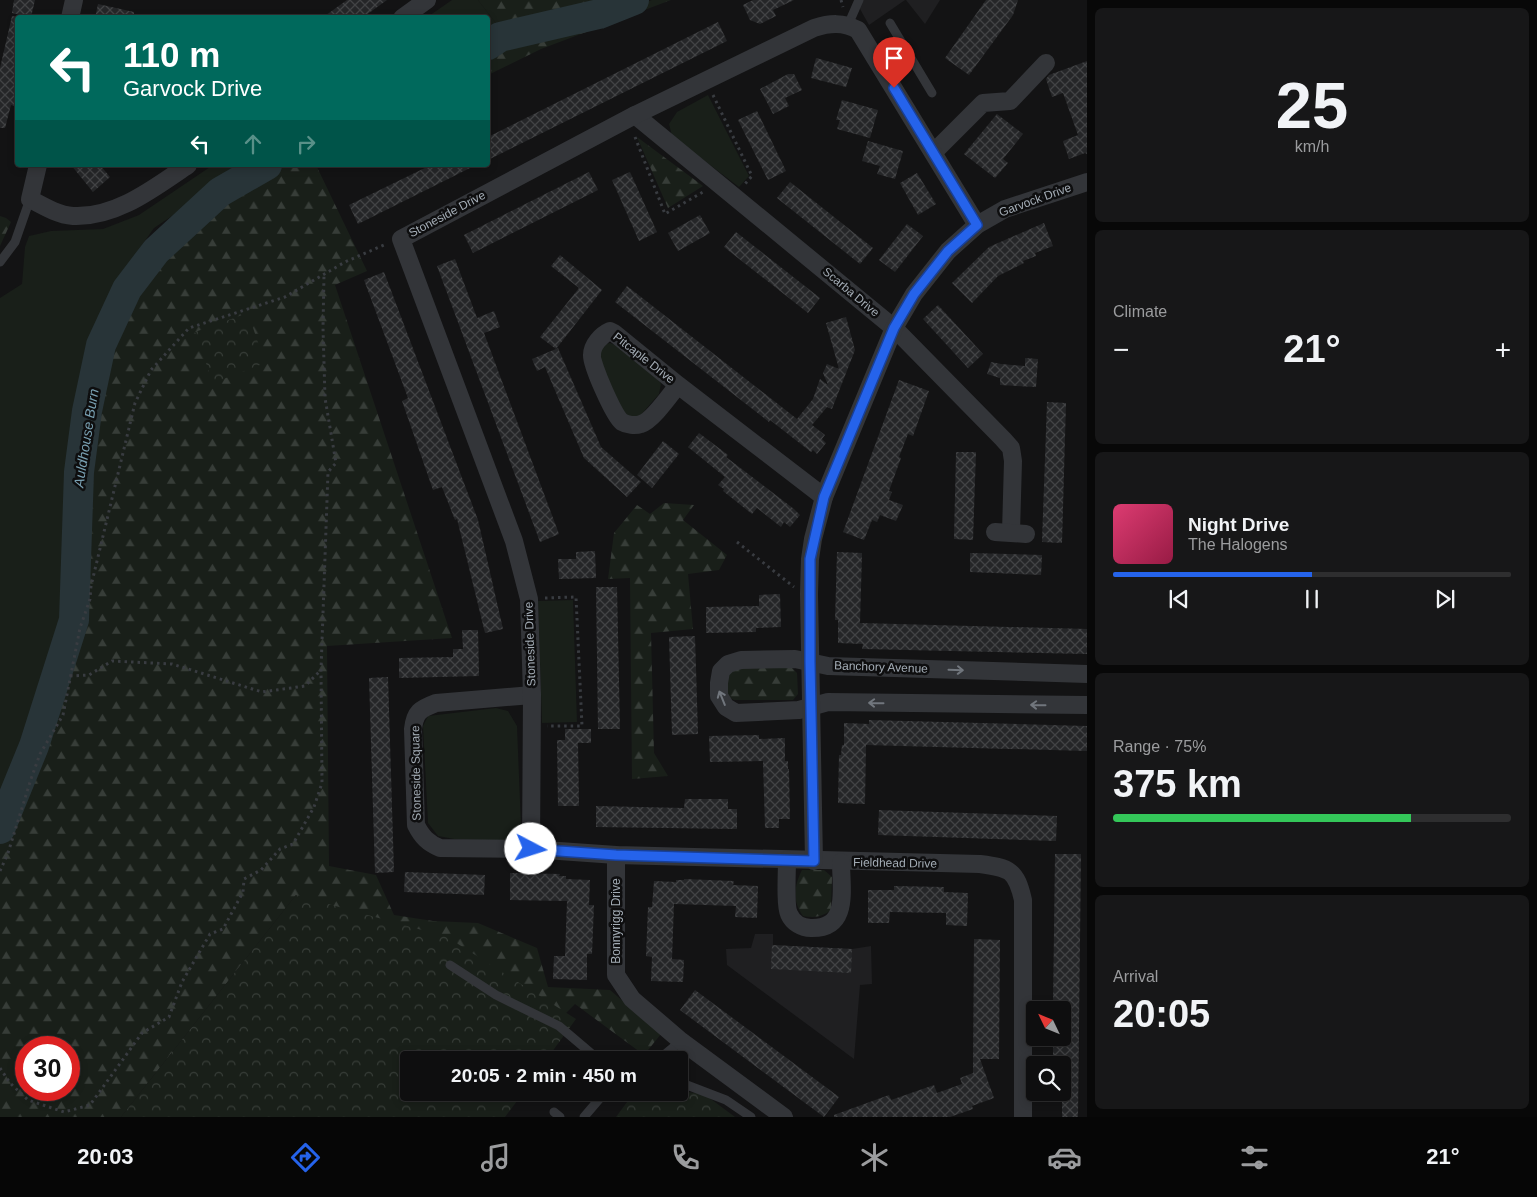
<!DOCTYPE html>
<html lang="en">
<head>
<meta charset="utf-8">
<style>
	:root { --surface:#0e0e0f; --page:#171718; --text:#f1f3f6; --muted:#9b9c9e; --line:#2e2e2f; --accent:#2563eb }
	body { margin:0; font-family:Helvetica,sans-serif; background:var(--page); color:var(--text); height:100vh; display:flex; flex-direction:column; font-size:19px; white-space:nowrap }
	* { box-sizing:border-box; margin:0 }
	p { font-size:16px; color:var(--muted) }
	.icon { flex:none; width:28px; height:28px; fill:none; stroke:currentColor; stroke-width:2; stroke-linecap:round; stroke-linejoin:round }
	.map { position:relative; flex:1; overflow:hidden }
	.drawer { display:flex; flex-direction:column; gap:8px; padding:8px; background:#080808; width:450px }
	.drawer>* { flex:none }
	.top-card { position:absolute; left:15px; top:15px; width:475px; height:152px; border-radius:5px; box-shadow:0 2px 8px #0003,0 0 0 1px var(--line); background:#00695c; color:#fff; overflow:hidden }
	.needle { width:32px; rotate:313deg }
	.tools { position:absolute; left:1026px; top:1001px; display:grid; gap:10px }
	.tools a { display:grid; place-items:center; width:45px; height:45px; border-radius:5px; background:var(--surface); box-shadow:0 2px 8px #0003,0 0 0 1px var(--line); font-size:25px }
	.speed { position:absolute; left:15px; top:1036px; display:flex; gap:10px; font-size:25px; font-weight:700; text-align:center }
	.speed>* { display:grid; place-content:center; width:65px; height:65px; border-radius:50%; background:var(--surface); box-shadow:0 2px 8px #0003,0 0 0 1px var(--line); line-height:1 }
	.speed .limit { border:8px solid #d22; background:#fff; color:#111 }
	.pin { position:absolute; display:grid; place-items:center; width:42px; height:42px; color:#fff; margin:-51px -21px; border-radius:50% 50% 50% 0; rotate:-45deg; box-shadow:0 0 5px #0007 }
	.pin .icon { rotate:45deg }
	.me { position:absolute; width:55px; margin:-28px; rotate:95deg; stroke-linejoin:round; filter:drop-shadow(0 0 4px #0008) }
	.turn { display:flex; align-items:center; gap:18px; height:105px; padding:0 25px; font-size:22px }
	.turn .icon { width:65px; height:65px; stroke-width:2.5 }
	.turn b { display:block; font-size:35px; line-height:42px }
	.lanes { display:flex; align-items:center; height:48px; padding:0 25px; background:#0003; justify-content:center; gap:25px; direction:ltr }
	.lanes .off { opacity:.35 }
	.big { font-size:38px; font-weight:600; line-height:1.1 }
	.drawer .widget { flex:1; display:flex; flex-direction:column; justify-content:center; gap:8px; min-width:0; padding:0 18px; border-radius:8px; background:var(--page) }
	.drawer .dial { align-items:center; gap:0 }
	.dial b { font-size:65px; line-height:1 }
	.song { display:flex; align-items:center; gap:15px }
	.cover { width:60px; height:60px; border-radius:8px; background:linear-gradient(135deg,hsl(340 70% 55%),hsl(340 70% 35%)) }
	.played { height:5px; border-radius:2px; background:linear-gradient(90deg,var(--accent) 50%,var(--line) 50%) }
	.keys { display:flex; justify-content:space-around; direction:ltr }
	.heat { display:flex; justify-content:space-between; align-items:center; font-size:28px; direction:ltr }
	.charge { height:8px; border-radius:4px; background:linear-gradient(90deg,#34c759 75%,var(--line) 0) }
	.trip { position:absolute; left:400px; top:1051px; width:288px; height:50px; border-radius:5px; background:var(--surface); box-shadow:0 2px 8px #0003,0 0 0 1px var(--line); font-weight:600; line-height:50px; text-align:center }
	.tab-bar { display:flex; height:80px; justify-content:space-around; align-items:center; background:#060606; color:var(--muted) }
	.tab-bar .icon { width:35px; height:35px }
	.tab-bar .current { color:var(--accent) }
	.tab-bar b { font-size:22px; color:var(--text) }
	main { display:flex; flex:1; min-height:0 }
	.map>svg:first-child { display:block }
	.built { fill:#1f1f21 }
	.grass { fill:#191f19 }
	.forest { fill:url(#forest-firs); fill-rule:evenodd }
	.park { fill:url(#park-crowns) }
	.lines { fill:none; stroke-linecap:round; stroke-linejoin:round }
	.river { stroke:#283438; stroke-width:30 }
	.building { fill:url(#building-cross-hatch) }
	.path { stroke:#393c41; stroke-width:3; stroke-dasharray:2.5 4; stroke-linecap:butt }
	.lane { stroke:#333539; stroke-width:9 }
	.street { stroke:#333539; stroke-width:18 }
	.oneway { stroke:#71767d }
	.route-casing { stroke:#184099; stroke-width:12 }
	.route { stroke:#2563eb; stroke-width:9 }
	.labels { text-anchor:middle; stroke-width:5; stroke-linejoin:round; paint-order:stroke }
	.street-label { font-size:12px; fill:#a3acb5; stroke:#0e0e0f }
	.water-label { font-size:14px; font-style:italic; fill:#79a0b2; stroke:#0e0e0f }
</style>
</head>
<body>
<main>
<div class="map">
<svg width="1087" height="1117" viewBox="0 0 1087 1117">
	<defs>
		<pattern id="forest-firs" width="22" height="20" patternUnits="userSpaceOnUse" patternTransform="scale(1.25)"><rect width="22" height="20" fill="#191f19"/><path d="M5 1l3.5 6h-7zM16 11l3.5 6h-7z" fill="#373d38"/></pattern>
		<pattern id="park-crowns" width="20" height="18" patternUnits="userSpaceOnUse" patternTransform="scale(1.25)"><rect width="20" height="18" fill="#191f19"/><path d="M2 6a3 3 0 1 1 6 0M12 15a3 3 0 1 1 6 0" fill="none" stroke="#373d38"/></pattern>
		<pattern id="building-cross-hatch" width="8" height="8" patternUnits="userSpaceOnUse" patternTransform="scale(1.25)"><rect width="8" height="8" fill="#252628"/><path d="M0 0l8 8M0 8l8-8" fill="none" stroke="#424345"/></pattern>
	</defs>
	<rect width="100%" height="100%" fill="#131314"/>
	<g class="built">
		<path d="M855,0H905L869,25Z"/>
		<path d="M906,0H940L925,24Z"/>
		<path d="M755,934H773V945L852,949L871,946L872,984L860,985L854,1059L727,965L726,949L751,948Z"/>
	</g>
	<g class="grass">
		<path d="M452,0H478L503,32L488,38V18H426Z"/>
		<path d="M708,95L749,176L739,187L672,136L669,124L677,112Z"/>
		<path d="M213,165H248L154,228L118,279L74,471L65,617L28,743L0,810V298L22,284L25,247L29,236L51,231L103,229L139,215Z"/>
		<path d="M610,343L615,345L657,378L661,384L659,394L639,417H631L623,413L598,359L599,350L606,344Z"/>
		<path d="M573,600L577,722L542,723L538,601Z"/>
		<path d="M496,708L508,711L517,726L521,826L511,841L454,839L438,836L428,823L423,726L428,716Z"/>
	</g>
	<g class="forest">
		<path d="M478,0H615L566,15L523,24L503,32Z"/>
		<path d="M652,0H671L541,49L488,75V57L519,40L605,17Z"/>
		<path d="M637,137L703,186L668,208Z"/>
		<path d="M282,165H316L367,271L335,285L452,638L327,646L329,866L376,875L394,915L433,921L478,923L537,948L548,987L610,990L661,1034L644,1055L575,1004L563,1016L296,895L121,1117H0V839L45,731L79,618L85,488L102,379L130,305L169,249L233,190ZM26,1048H69V1090H26Z"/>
		<path d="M0,216L6,218L11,222L0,246Z"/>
		<path d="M664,503L694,505L683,520L727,555L719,570L688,574L693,629L651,633L654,753L668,776L632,779L630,578L608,579L614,533L637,505L650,514Z"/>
		<path d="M790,666L797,673L798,694L793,700H734L724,695V676L732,668Z"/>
		<path d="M802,870H824L832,877L831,910C822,917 815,918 803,916C792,901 794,886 802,870Z"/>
	</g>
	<g class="park">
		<path d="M248,313L265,363L213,383L195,332Z"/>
		<path d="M296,895L447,937L576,1019L546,1060H409V1092L523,1093L505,1117H121Z"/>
		<path d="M679,1091L704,1094L735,1117H616L633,1094L632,1093Z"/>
	</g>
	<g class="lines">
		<g class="river">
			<path d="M488,45L500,37L599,14L634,0"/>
			<path d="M0,829L34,746L74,620L79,472L87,411L101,345L127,289L156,251L220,192L267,165"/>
		</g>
	</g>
	<g class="building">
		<path d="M14,0H35L31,17L12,13Z"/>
		<path d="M347,0H387L362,18H322Z"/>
		<path d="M753,0H794L773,10L776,16L760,24L750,20L743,5Z"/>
		<path d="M986,0H1018L1013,15L969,75L945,58Z"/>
		<path d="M98,4L134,12V18H95Z"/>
		<path d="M12,16L18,17V107L11,105L5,128H0V68Z"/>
		<path d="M718,22L727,41L488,160V137Z"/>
		<path d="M816,58L852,68L846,87L811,78Z"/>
		<path d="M1087,61V154L1085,153L1069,159L1063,141L1078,135L1063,93L1052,97L1046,79L1049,75Z"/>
		<path d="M788,74H794L802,90L785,98L789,106L773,114L760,89Z"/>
		<path d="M842,100L878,110L870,138L837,129L840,120H836Z"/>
		<path d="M757,111L786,171L768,180L738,120Z"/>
		<path d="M997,114L1023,134L1003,159L1008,163L995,178L964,154Z"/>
		<path d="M868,141L903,151L895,179L877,174L880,166L862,161Z"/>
		<path d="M71,165H100L110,177L93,192Z"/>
		<path d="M431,165H476L358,224L349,205Z"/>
		<path d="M589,172L598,190L473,253L464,235Z"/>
		<path d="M630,172L657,232L639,241L612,180Z"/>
		<path d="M917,173L936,204L918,215L900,183Z"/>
		<path d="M790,182L873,248L860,264L777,198Z"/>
		<path d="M700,215L710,233L678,251L668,233Z"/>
		<path d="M1044,223L1053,246L1035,253L1036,256L1023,261L1024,263L998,276L972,303L952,283L989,247Z"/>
		<path d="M907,224L923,236L895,272L879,260Z"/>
		<path d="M736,232L820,298L808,313L724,247Z"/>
		<path d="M560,255L602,290L556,349L558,348L601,447L641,482L627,497L584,458L545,367L537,371L532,359L556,349L540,337L579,288L551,266Z"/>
		<path d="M455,259L477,318L494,311L500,327L484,333L559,534L540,542L437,266Z"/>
		<path d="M384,272L478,520L503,629L485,633L457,519L455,520L442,487L433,490L402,401L408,398L364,280Z"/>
		<path d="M627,286L797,419L813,399L820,379L828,385L823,373L827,364L839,369L826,323L846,317L855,350L832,409L827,407L812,425L825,435L822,439L826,443L817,454L813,450L811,452L770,420L769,422L615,302Z"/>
		<path d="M938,305L983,354L968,368L923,319Z"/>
		<path d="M1025,358L1038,359L1036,387L1000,385V378L987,374L991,362L1001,364L1025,366Z"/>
		<path d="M899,380L929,391L913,436L908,434L899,457L901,458L889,491L892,492L889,500L903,505L896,521L880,515L877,522L872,520L864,540L843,532Z"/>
		<path d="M1047,402L1066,403L1062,543L1042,542Z"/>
		<path d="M699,433L728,455L726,457L794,509L800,515L790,527L784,522L781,527L757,508L752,514L723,491L724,489L718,485L725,477L688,447Z"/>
		<path d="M663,441L679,454L652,488L637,475Z"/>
		<path d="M956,452H976L973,540L954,539Z"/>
		<path d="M595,551L596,578L559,579L558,559H576V552Z"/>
		<path d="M837,552L862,553L860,623L1087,629V654L862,649L863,644L838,643V620H835Z"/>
		<path d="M970,553L1042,555L1041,575L970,572Z"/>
		<path d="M596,587H617L620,729H598Z"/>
		<path d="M780,594L781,627L756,628V632L706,633V607L759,606V595Z"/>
		<path d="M462,630H478L479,676L399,678V658L453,657V649H463Z"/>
		<path d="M695,636L698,734L672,735L669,637Z"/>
		<path d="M388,677L394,872L375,873L369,678Z"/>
		<path d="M869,720L1087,726V751L866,745L865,804L838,803L839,755H841L842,745H844V723L869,724Z"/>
		<path d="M565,729H591V743H578L579,806H558L557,740H565Z"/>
		<path d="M759,735V739L785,738V761H788V769H789L790,819H779V828H765L763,761L710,762L709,736Z"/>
		<path d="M685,799H728V809H737V829L596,827V806L684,808Z"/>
		<path d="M879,810L1057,816L1056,841L878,835Z"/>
		<path d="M1055,854H1081L1078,1117H1062V1065H1053V1038H1062V1010H1053Z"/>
		<path d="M405,872L485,875L484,895L404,892Z"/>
		<path d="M510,873L560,874L559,876H566V879L590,880L589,905H594L592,954H587V980L553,979L554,956H565L567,901L510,900Z"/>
		<path d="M684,879L734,881L733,885L758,886L757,918L735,917L736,906L674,904L672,959L684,960L683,982L651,981L652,957L646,956L648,907H652L654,881L676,882V880H684Z"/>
		<path d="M894,886L944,887V892L968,893L967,926L946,925V913L890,912L889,923H868V890H894Z"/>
		<path d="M974,939L1000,940L999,1059H980L994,1098L972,1106L973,1109L950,1117H834V1115L889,1095L891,1100L934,1085L937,1093L962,1084L960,1078L973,1073Z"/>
		<path d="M772,945L852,949L851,973L771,969Z"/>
		<path d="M695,990L839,1097L824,1117L680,1010Z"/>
	</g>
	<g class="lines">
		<g class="path">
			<path d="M841,0L843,7"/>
			<path d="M713,95L752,176L745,184"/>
			<path d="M635,137L665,214L703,192"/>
			<path d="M737,542L794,587"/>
			<path d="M545,598L576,597L582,726H547"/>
			<path d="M70,676L89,675L112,661L172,664L262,692L305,686L321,670"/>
			<path d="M0,871L8,853L31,779L40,754L63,715L80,628L90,599L91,586L135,403L151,370L189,328L285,297L345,262L386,244"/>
			<path d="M0,1068L10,1083L28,1100L64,1112L90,1105L142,1033L169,1017L182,982L210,934L223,929L243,892L244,879L261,870L280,849L293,844L314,807L322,783L321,670L328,472L336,463L325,398L323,328L324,274"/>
		</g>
		<g class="lane">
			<path d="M890,23L932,93"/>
			<path d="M848,25L859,0"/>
			<path d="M884,72L910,56"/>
			<path d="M0,262L15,242L30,199"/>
			<path d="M450,965L496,995L559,1026L599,1060"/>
			<path d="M658,1060L681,1041"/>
			<path d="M679,1082L726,1100L751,1117"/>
			<path d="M554,1112L560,1117"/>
			<path d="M584,1117L601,1097L602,1092"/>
		</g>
		<g class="street">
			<path d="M70,18L74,0"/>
			<path d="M402,18L427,0"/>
			<path d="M635,115L894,328L1003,439L1011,448L1013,461L1011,532"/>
			<path d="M934,152L983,103L1010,101L1046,63"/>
			<path d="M38,165L30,199C43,206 58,215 73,216C116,218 154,188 188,165"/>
			<path d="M678,385L614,333L610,331C601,335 592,345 592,355C591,364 614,416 622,422C627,425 635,426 641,424C652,421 670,395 678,385L824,497"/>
			<path d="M995,532L1026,534"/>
			<path d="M1087,674L828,666L795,659L741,660L728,664L721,671L719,683V696L726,707L736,713L799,710L828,702L1087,705"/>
			<path d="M532,695L436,703C420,709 415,712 413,729L416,825C422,837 428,843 440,848L531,849L616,855L980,864C1010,868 1016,870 1023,900V1117"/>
			<path d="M531,849L532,695L529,599L514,541L401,239L635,115L814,28C830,23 843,22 858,30L977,225"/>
			<path d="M616,855V975L632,999L681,1041L784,1117"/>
			<path d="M787,860C787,871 785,906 789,914C793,923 802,928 811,928C850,929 841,889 841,862"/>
			<path d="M814,861L809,594L810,559L813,539L824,497L894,328L914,294L948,251L977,225L1005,209L1087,182"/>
		</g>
	</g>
	<defs><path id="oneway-shaft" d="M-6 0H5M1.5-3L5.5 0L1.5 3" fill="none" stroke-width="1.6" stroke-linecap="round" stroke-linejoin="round" transform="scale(1.25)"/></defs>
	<g class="oneway">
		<use href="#oneway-shaft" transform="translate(956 670) rotate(2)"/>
		<use href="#oneway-shaft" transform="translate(722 698) rotate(-112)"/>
		<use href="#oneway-shaft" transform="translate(876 703) rotate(-179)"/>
		<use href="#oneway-shaft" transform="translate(1038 705) rotate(-179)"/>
	</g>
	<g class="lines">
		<g class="route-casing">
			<path id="route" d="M531,849L616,855L814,861L810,662V559L824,497L894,328L914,294L948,251L977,225L894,88"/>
		</g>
		<use href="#route" class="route"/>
	</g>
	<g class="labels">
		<g class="street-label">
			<text transform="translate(1035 200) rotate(-20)" y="4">Garvock Drive</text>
			<text transform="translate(447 214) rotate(-28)" y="4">Stoneside Drive</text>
			<text transform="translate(851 292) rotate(40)" y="4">Scarba Drive</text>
			<text transform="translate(644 358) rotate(38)" y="4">Pitcaple Drive</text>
			<text transform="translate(530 644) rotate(-92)" y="4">Stoneside Drive</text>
			<text transform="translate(881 667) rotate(2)" y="4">Banchory Avenue</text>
			<text transform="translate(416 773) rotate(-91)" y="4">Stoneside Square</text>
			<text transform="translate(895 863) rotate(1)" y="4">Fieldhead Drive</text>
			<text transform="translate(616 921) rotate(-90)" y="4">Bonnyrigg Drive</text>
		</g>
		<g class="water-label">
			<text transform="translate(86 438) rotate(-81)" y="5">Auldhouse Burn</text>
		</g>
	</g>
</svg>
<div class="tools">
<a><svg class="needle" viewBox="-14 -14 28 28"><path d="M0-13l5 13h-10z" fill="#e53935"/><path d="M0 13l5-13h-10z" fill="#9b9c9e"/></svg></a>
<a><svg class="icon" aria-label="search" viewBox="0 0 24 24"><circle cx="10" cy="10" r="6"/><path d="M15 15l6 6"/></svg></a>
</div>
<div class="speed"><div class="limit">30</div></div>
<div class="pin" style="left:894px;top:88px;background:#d93025"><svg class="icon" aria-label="arrive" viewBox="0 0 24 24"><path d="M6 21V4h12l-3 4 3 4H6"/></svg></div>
<svg class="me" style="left:531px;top:849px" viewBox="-20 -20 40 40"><circle r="19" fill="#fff"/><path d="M0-13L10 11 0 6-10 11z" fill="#2563eb"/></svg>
<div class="trip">20:05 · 2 min · 450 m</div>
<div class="top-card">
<div class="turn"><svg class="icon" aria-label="left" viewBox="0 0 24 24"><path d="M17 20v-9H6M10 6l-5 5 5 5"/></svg><div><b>110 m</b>Garvock Drive</div></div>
<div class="lanes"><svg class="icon" aria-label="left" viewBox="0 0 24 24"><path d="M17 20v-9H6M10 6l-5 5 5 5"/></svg><svg class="icon off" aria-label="ahead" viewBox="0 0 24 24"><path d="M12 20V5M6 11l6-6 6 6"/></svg><svg class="icon off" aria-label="right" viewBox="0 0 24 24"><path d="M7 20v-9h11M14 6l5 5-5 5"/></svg></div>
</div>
</div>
<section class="drawer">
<div class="widget dial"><b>25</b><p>km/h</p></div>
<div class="widget"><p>Climate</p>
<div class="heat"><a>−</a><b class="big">21°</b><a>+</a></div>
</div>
<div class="widget">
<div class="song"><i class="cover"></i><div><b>Night Drive</b><p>The Halogens</p></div></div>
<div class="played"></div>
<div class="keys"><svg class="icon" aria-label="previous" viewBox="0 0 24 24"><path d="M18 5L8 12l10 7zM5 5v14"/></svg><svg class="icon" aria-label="pause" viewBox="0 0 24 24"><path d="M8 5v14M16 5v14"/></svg><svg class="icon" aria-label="next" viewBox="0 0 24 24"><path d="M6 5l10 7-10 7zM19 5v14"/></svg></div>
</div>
<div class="widget"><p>Range · 75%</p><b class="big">375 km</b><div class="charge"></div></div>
<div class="widget"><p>Arrival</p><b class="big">20:05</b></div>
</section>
</main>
<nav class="tab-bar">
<b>20:03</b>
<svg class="icon current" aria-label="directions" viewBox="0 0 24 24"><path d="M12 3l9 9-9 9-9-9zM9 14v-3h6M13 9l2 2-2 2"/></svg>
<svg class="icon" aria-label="music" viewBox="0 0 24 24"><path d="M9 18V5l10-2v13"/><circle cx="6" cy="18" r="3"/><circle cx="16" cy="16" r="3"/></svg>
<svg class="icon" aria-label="phone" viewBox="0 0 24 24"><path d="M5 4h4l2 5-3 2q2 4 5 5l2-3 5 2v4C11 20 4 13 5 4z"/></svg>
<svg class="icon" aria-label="climate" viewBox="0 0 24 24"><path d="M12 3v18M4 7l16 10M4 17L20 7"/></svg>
<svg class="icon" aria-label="car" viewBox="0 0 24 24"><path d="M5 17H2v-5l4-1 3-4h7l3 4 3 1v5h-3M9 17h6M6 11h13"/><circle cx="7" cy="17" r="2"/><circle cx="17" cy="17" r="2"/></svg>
<svg class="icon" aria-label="filters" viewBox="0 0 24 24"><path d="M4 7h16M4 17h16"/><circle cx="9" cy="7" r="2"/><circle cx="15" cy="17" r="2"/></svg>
<b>21°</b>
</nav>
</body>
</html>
